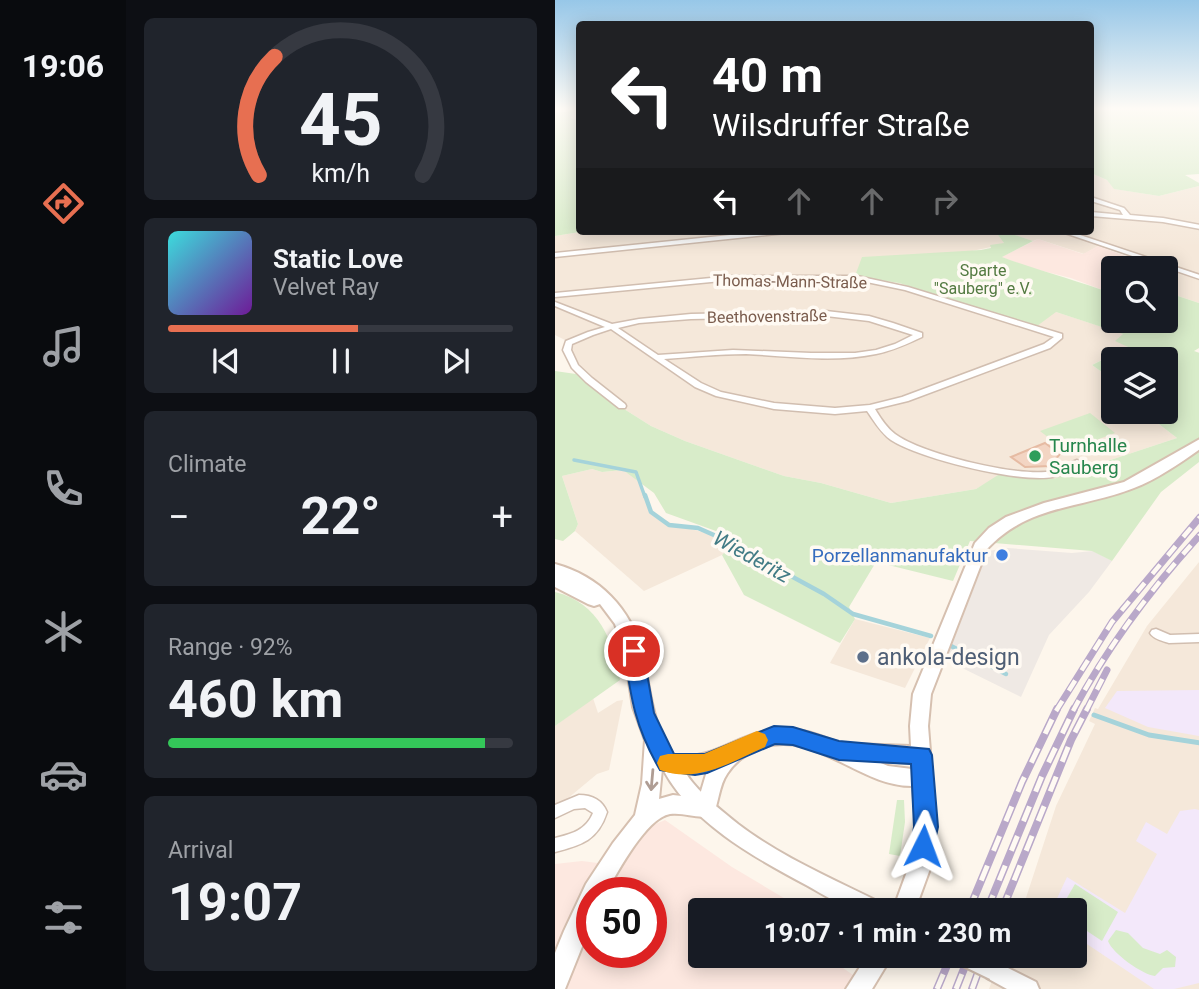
<!DOCTYPE html>
<html lang="en">
<head>
<meta charset="utf-8">
<style>
	:root { --surface:#171b24; --page:#20242c; --text:#f1f3f6; --muted:#9ea1a6; --line:#363941; --accent:#e76f51 }
	body { margin:0; font-family:Roboto,sans-serif; background:var(--page); color:var(--text); height:100vh; display:flex; flex-direction:column; font-size:26px; white-space:nowrap }
	* { box-sizing:border-box; margin:0 }
	p { font-size:23px; color:var(--muted) }
	.icon { flex:none; width:38px; height:38px; fill:none; stroke:currentColor; stroke-width:2; stroke-linecap:round; stroke-linejoin:round }
	.map { position:relative; flex:1; overflow:hidden }
	.side { display:flex; flex-direction:column; gap:18px; padding:18px; background:#0d0f14; width:429px }
	.side>* { flex:none }
	.guide { position:absolute; left:21px; top:21px; width:518px; height:214px; border-radius:7px; box-shadow:0 4px 18px #0003; background:#202124; color:#fff; overflow:hidden }
	.buttons { position:absolute; left:546px; top:256px; display:grid; gap:14px }
	.buttons a { display:grid; place-items:center; width:77px; height:77px; border-radius:7px; background:var(--surface); box-shadow:0 4px 18px #0003; font-size:35px }
	.speed { position:absolute; left:21px; top:877px; display:flex; gap:14px; font-size:35px; font-weight:700; text-align:center }
	.speed>* { display:grid; place-content:center; width:91px; height:91px; border-radius:50%; background:var(--surface); box-shadow:0 4px 18px #0003; line-height:1 }
	.speed .limit { border:10px solid #d22; background:#fff; color:#111 }
	.pin { position:absolute; display:grid; place-items:center; width:60px; height:60px; color:#fff; margin:-30px; border:4px solid #fff; border-radius:50%; box-shadow:0 2px 7px #0007 }
	.me { position:absolute; width:77px; margin:-38px; rotate:3deg; stroke-linejoin:round; filter:drop-shadow(0 0 5px #0008) }
	.turn { display:flex; align-items:center; gap:24px; height:147px; padding:0 21px; font-size:32px }
	.turn .icon { width:91px; height:91px; stroke-width:2.5 }
	.turn b { display:block; font-size:49px; line-height:60px }
	.lanes { display:flex; align-items:center; height:66px; padding:0 21px; background:#0003; justify-content:center; gap:35px; direction:ltr }
	.lanes .off { opacity:.35 }
	.big { font-size:52px; font-weight:700; line-height:1.1 }
	.side .tile { flex:1; display:flex; flex-direction:column; justify-content:center; gap:10px; min-width:0; padding:0 24px; border-radius:10px; background:var(--page) }
	.side .dial { align-items:center; gap:0 }
	.dial svg { height:182px; overflow:visible; fill:none; stroke:var(--line); stroke-width:7; stroke-linecap:round; text-anchor:middle }
	.dial text { fill:var(--text); stroke:none }
	.song { display:flex; align-items:center; gap:21px }
	.cover { width:84px; height:84px; border-radius:10px; background:linear-gradient(135deg,hsl(180 70% 55%),hsl(280 70% 35%)) }
	.played { height:7px; border-radius:4px; background:linear-gradient(90deg,var(--accent) 55%,var(--line) 55%) }
	.keys { display:flex; justify-content:space-around; direction:ltr }
	.heat { display:flex; justify-content:space-between; align-items:center; font-size:38px; direction:ltr }
	.charge { height:10px; border-radius:5px; background:linear-gradient(90deg,#34c759 92%,var(--line) 0) }
	.trip { position:absolute; left:133px; top:898px; width:399px; height:70px; border-radius:7px; background:var(--surface); box-shadow:0 4px 18px #0003; font-weight:700; line-height:70px; text-align:center }
	main { display:flex; flex:1; min-height:0 }
	.dock { display:flex; flex-direction:column; width:126px; justify-content:space-around; align-items:center; background:#090b0e; color:var(--muted) }
	.dock .icon { width:49px; height:49px }
	.dock .active { color:var(--accent) }
	.dock b { font-size:32px; color:var(--text) }
	.map>svg:first-child { display:block }
	.residential { fill:#f5e8da }
	.commercial { fill:#fde8e0; fill-rule:evenodd }
	.industrial { fill:#efe9e4 }
	.education { fill:#f3e8fa }
	.green { fill:#d8ecc9 }
	.lines { fill:none; stroke-linecap:round; stroke-linejoin:round }
	.stream-far2 { stroke:#a5d3da; stroke-width:3.5 }
	.stream-far1 { stroke:#a5d3da; stroke-width:4.5 }
	.stream { stroke:#a5d3da; stroke-width:5 }
	.building { fill:#f3d5c3; stroke:#e6bba3; stroke-width:2 }
	.minor-casing { stroke:#d1beb0; stroke-width:3 }
	.tertiary-casing { stroke:#d1beb0; stroke-width:4 }
	.secondary-casing { stroke:#d6c0b0; stroke-width:4 }
	.minor { fill:#fff; fill-rule:evenodd }
	.tertiary { fill:#fff; fill-rule:evenodd }
	.secondary { fill:#fff; fill-rule:evenodd }
	.rail-far1-casing { stroke:#b9a8c9; stroke-width:7 }
	.rail-casing { stroke:#b9a8c9; stroke-width:8 }
	.rail-far1 { stroke:#fffaf3; stroke-width:4.5; stroke-dasharray:12; stroke-linecap:butt }
	.rail { stroke:#fffaf3; stroke-width:5; stroke-dasharray:16; stroke-linecap:butt }
	.tertiary-bridge-casing { stroke:#d1beb0; stroke-width:22; stroke-linecap:butt }
	.tertiary-bridge { stroke:#fff; stroke-width:18 }
	.oneway { stroke:#af9d94 }
	.route { fill:#1a73e8; stroke:#114b97; stroke-width:2 }
	.slow { fill:#f59e0b }
	.leisure-dot { fill:#2e9e5b; stroke:#fffaf3; stroke-width:2.5 }
	.shop-dot { fill:#3f7fe0; stroke:#fffaf3; stroke-width:2.5 }
	.service-dot { fill:#5c6f8a; stroke:#fffaf3; stroke-width:2.5 }
	.labels { text-anchor:middle; stroke-width:7; stroke-linejoin:round; paint-order:stroke }
	.far-park-label { font-size:16px; fill:#537a41; stroke:#fffaf3 }
	.far-street-label { font-size:16px; fill:#7a5c4d; stroke:#fffaf3 }
	.leisure-label { font-size:19px; fill:#27864d; stroke:#fffaf3; text-anchor:start }
	.shop-label { font-size:19px; fill:#366cbe; stroke:#fffaf3; text-anchor:end }
	.water-label { font-size:21px; font-style:italic; fill:#437c86; stroke:#fffaf3 }
	.near-service-label { font-size:23px; fill:#4e5e75; stroke:#fffaf3; text-anchor:start }
</style>
</head>
<body>
<main>
<nav class="dock">
<b>19:06</b>
<svg class="icon active" aria-label="directions" viewBox="0 0 24 24"><path d="M12 3l9 9-9 9-9-9zM9 14v-3h6M13 9l2 2-2 2"/></svg>
<svg class="icon" aria-label="music" viewBox="0 0 24 24"><path d="M9 18V5l10-2v13"/><circle cx="6" cy="18" r="3"/><circle cx="16" cy="16" r="3"/></svg>
<svg class="icon" aria-label="phone" viewBox="0 0 24 24"><path d="M5 4h4l2 5-3 2q2 4 5 5l2-3 5 2v4C11 20 4 13 5 4z"/></svg>
<svg class="icon" aria-label="climate" viewBox="0 0 24 24"><path d="M12 3v18M4 7l16 10M4 17L20 7"/></svg>
<svg class="icon" aria-label="car" viewBox="0 0 24 24"><path d="M5 17H2v-5l4-1 3-4h7l3 4 3 1v5h-3M9 17h6M6 11h13"/><circle cx="7" cy="17" r="2"/><circle cx="17" cy="17" r="2"/></svg>
<svg class="icon" aria-label="filters" viewBox="0 0 24 24"><path d="M4 7h16M4 17h16"/><circle cx="9" cy="7" r="2"/><circle cx="15" cy="17" r="2"/></svg>
</nav>
<section class="side">
<div class="tile dial"><svg viewBox="0 0 100 80">
<path d="M14 69A42 42 0 1 1 86 69"/>
<path d="M14 69A42 42 0 0 1 21 17" stroke="#e76f51"/>
<text x="50" y="56" font-size="32" font-weight="700">45</text>
<text x="50" y="72" font-size="11">km/h</text>
</svg></div>
<div class="tile">
<div class="song"><i class="cover"></i><div><b>Static Love</b><p>Velvet Ray</p></div></div>
<div class="played"></div>
<div class="keys"><svg class="icon" aria-label="previous" viewBox="0 0 24 24"><path d="M18 5L8 12l10 7zM5 5v14"/></svg><svg class="icon" aria-label="pause" viewBox="0 0 24 24"><path d="M8 5v14M16 5v14"/></svg><svg class="icon" aria-label="next" viewBox="0 0 24 24"><path d="M6 5l10 7-10 7zM19 5v14"/></svg></div>
</div>
<div class="tile"><p>Climate</p>
<div class="heat"><a>−</a><b class="big">22°</b><a>+</a></div>
</div>
<div class="tile"><p>Range · 92%</p><b class="big">460 km</b><div class="charge"></div></div>
<div class="tile"><p>Arrival</p><b class="big">19:07</b></div>
</section>
<div class="map">
<svg width="645" height="989" viewBox="0 0 645 989">
	<rect width="100%" height="100%" fill="#fdf6ec"/>
	<g class="residential">
		<path d="M536,173L552,180L560,189L604,196L644,186V303L611,292V277L617,273L611,268L543,246L529,254L483,239L478,241L456,234L463,231H536Z"/>
		<path d="M31,231H440L450,244L300,276L501,312L569,334L573,346L537,365L558,380V411H587L622,438L498,479L481,476L446,475L421,489L336,503L266,483L229,476L130,441L96,426L58,402L21,374L9,353L12,341L0,335V236Z"/>
		<path d="M37,469L47,472L68,470L74,472L82,479L96,512L116,523L181,542L167,555L89,591L20,531L23,524L7,476Z"/>
		<path d="M644,562V989H434L446,956H520V910H467L501,806L540,724L534,721L540,708L543,709L592,626Z"/>
		<path d="M300,619L375,638L350,688L275,663Z"/>
		<path d="M38,698L43,713L62,701L68,700L54,770L42,774L0,809V726Z"/>
	</g>
	<g class="commercial">
		<path d="M483,239L528,254L543,246L604,268H558V294L516,278L476,268L446,257Z"/>
		<path d="M110,820L177,867L249,910H145V956H283L278,961L318,989H0V864L27,861L66,866L96,826ZM37,892H96V952H37Z"/>
	</g>
	<path class="industrial" d="M453,548L517,553L538,551L557,561L534,592L494,635L466,697L391,660L433,551Z"/>
	<g class="education">
		<path d="M644,690V736L593,727L550,708L562,691Z"/>
		<path d="M640,809L644,810V983L619,989H599L520,936V910H501L498,907L512,877L570,913L602,854L581,841L591,822L612,834L625,811Z"/>
	</g>
	<g class="green">
		<path d="M536,109H644V174L630,175L644,183V186L604,196L559,189L552,180L536,173Z"/>
		<path d="M24,110L18,112L16,118L24,122V231H31L0,236V113Z"/>
		<path d="M440,231H463L457,234L478,241L447,257C484,271 521,280 558,294V320H611V292L644,303V348L639,351L645,353L644,462L606,492L557,561L537,551L415,541L398,581L321,562L294,607L300,619L285,643L189,595L167,555L183,539L111,513L99,493L68,470L47,472L37,469L7,476L23,524L20,531L8,541L0,539V371L21,374L58,402L96,426L130,441L229,476L266,483L336,503L421,489L451,470L498,479L622,438L587,411H611V359H558V380L537,365L573,347L560,341L568,334L501,312L482,326L344,283L300,276L307,257L426,250L436,248L435,245L449,243Z"/>
		<path d="M535,413L560,433L541,440L536,437L507,448L485,431Z"/>
		<path d="M0,592C44,603 58,640 65,680L0,726Z"/>
		<path d="M342,800H349L350,822L345,856L334,854Z"/>
		<path d="M520,884L563,912L547,941L520,923V910H505Z"/>
		<path d="M561,930L573,933L588,948L605,954L612,950L621,957L620,967L608,968L600,976C588,975 557,953 553,941Z"/>
	</g>
	<g class="lines">
		<path class="stream-far2" d="M19,460L81,472L90,497"/>
		<g class="stream-far1">
			<path d="M90,495L96,512L114,525L143,528L168,539L269,594L298,614L376,636"/>
			<path d="M396,646L451,674"/>
		</g>
		<path class="stream" d="M539,715L594,735L645,743"/>
	</g>
	<path class="building" d="M490,443L505,454L495,466L470,467L456,457Z"/>
	<g class="lines">
		<g class="minor-casing">
			<g id="minor">
				<path d="M536,197L569,208L575,215L608,218L645,225V229L608,222L536,216V212L568,215L565,210L536,201Z"/>
				<path d="M214,231H234L231,233L0,257V253Z"/>
				<path d="M504,231H513L645,275V279Z"/>
				<path d="M177,276H302L353,287L507,334V338L495,348L353,401L320,409C326,419 332,428 340,434C366,454 466,478 497,471C506,469 514,463 522,460L527,463C519,469 508,475 498,477C464,483 365,459 336,440C326,433 319,421 312,411L280,414L219,409L161,396L140,387L56,329L38,335L17,344L16,350L23,365L37,378L70,404L71,406L70,408H64L31,382L17,368L8,350L11,341L33,332L50,327L0,306V302L57,324L84,319L136,314L271,311L314,316L338,323L367,333V337C352,344 337,351 321,354C278,363 234,356 191,354C164,354 137,357 109,359L146,383L166,392L219,403L280,408L315,405L347,397L489,344L499,337L350,290L302,280H177L0,297V293ZM271,316L314,321L358,335L340,344L321,350L300,353H256L178,350L103,355L63,328L84,323L136,319Z"/>
				<path d="M601,629L615,635L645,634V642L614,643C608,641 598,639 595,633L597,630Z"/>
				<path d="M24,795C37,795 47,800 52,812C43,840 27,845 0,852V838C17,834 31,830 38,813L30,808L19,809L0,818V805Z"/>
			</g>
		</g>
		<g class="tertiary-casing">
			<g id="tertiary">
				<path d="M113,756C125,760 130,774 138,783C151,799 167,811 183,824C226,857 278,879 326,903L329,910C319,910 306,912 296,909C282,903 267,894 253,886C200,858 131,820 105,763L107,758Z"/>
				<path d="M439,961L481,982L484,989H452L432,978L429,971L432,964Z"/>
			</g>
		</g>
		<g class="secondary-casing">
			<g id="secondary">
				<path d="M645,439V449C624,464 602,479 579,488C526,509 474,504 432,549L376,694L373,726L381,827L376,866L360,910H338L354,866L361,827L358,786C302,787 258,725 200,750C188,756 179,763 172,774C164,785 164,802 158,815C144,820 130,812 115,814C91,818 63,872 51,892H37V922L10,989H0V953L9,931L31,884L58,843L80,815L87,784L90,740L78,707L69,651L60,624L45,604L39,606L33,604L0,587V564C44,576 76,608 87,653C97,693 94,718 119,756C145,759 163,749 186,739C225,722 252,728 290,746L296,744L356,746L355,726L358,694L420,543L434,528L451,517L489,503L569,482ZM321,761L357,763V769L333,766ZM107,769L132,774L152,771L144,798L118,795L104,799Z"/>
				<path d="M312,956H337L317,989H291Z"/>
			</g>
		</g>
		<use href="#minor" class="minor"/>
		<use href="#tertiary" class="tertiary"/>
		<use href="#secondary" class="secondary"/>
		<g class="rail-far1-casing">
			<g id="rail-far1">
				<path d="M501,711L557,622L645,517"/>
				<path d="M518,711C553,646 595,590 645,535"/>
				<path d="M531,711L552,670"/>
			</g>
		</g>
		<g class="rail-casing">
			<g id="rail">
				<path d="M414,910L467,782L502,709"/>
				<path d="M432,910L487,776L519,709"/>
				<path d="M447,910L516,740L532,709"/>
				<path d="M382,989L396,956"/>
				<path d="M401,989L414,956"/>
				<path d="M417,989L429,956"/>
			</g>
		</g>
		<use href="#rail-far1" class="rail-far1"/>
		<use href="#rail" class="rail"/>
		<g class="tertiary-bridge-casing">
			<path id="tertiary-bridge" d="M408,956L439,971"/>
		</g>
		<use href="#tertiary-bridge" class="tertiary-bridge"/>
	</g>
	<defs><path id="oneway-shaft" d="M-6 0H5M1.5-3L5.5 0L1.5 3" fill="none" stroke-width="1.6" stroke-linecap="round" stroke-linejoin="round" transform="scale(1.75)"/></defs>
	<use class="oneway" href="#oneway-shaft" transform="translate(97 780) rotate(95)"/>
	<linearGradient id="sky" x2="0" y2="1"><stop stop-color="#97c7e8"/><stop offset="0.44" stop-color="#fefbf6"/><stop offset="1" stop-color="#fefbf6" stop-opacity="0"/></linearGradient>
	<rect width="645" height="247" fill="url(#sky)"/>
	<path class="route" d="M79,643L85,645L88,651L99,713L119,754H150L219,726L238,727L284,741L374,749L377,755L383,827L377,854L368,858L360,854L356,846L359,827L356,764L284,760L238,745L220,744L152,773L140,775L105,770C80,727 76,699 69,651L72,645Z"/>
	<path class="slow" d="M202,731L210,734L213,740L210,747C176,762 143,784 105,770L102,763L105,756L113,754H149Z"/>
	<circle class="leisure-dot" cx="480" cy="456" r="7"/>
	<circle class="shop-dot" cx="447" cy="555" r="7"/>
	<circle class="service-dot" cx="308" cy="657" r="7"/>
	<g class="labels">
		<g class="far-park-label">
			<text x="428" y="276">Sparte<tspan x="428" dy="18">"Sauberg" e.V.</tspan></text>
		</g>
		<g class="far-street-label">
			<text transform="translate(235 281) rotate(1)" y="6">Thomas-Mann-Straße</text>
			<text transform="translate(212 316) rotate(-1)" y="6">Beethovenstraße</text>
		</g>
		<g class="leisure-label">
			<text x="494" y="452">Turnhalle<tspan x="494" dy="22">Sauberg</tspan></text>
		</g>
		<g class="shop-label">
			<text x="433" y="562">Porzellanmanufaktur</text>
		</g>
		<g class="water-label">
			<text transform="translate(197 557) rotate(29)" y="7">Wiederitz</text>
		</g>
		<g class="near-service-label">
			<text x="322" y="665">ankola-design</text>
		</g>
	</g>
</svg>
<div class="buttons">
<a><svg class="icon" aria-label="search" viewBox="0 0 24 24"><circle cx="10" cy="10" r="6"/><path d="M15 15l6 6"/></svg></a>
<a><svg class="icon" aria-label="layers" viewBox="0 0 24 24"><path d="M12 4l9 5-9 5-9-5zM3 14l9 5 9-5"/></svg></a>
</div>
<div class="speed"><div class="limit">50</div></div>
<div class="pin" style="left:79px;top:651px;background:#d93025"><svg class="icon" aria-label="arrive" viewBox="0 0 24 24"><path d="M6 21V4h12l-3 4 3 4H6"/></svg></div>
<svg class="me" style="left:368px;top:846px" viewBox="-20 -20 40 40"><path d="M0-17L14 15 0 8-14 15z" fill="#1a73e8" stroke="#fff" stroke-width="4"/></svg>
<div class="trip">19:07 · 1 min · 230 m</div>
<div class="guide">
<div class="turn"><svg class="icon" aria-label="left" viewBox="0 0 24 24"><path d="M17 20v-9H6M10 6l-5 5 5 5"/></svg><div><b>40 m</b>Wilsdruffer Straße</div></div>
<div class="lanes"><svg class="icon" aria-label="left" viewBox="0 0 24 24"><path d="M17 20v-9H6M10 6l-5 5 5 5"/></svg><svg class="icon off" aria-label="ahead" viewBox="0 0 24 24"><path d="M12 20V5M6 11l6-6 6 6"/></svg><svg class="icon off" aria-label="ahead" viewBox="0 0 24 24"><path d="M12 20V5M6 11l6-6 6 6"/></svg><svg class="icon off" aria-label="right" viewBox="0 0 24 24"><path d="M7 20v-9h11M14 6l5 5-5 5"/></svg></div>
</div>
</div>
</main>
</body>
</html>
